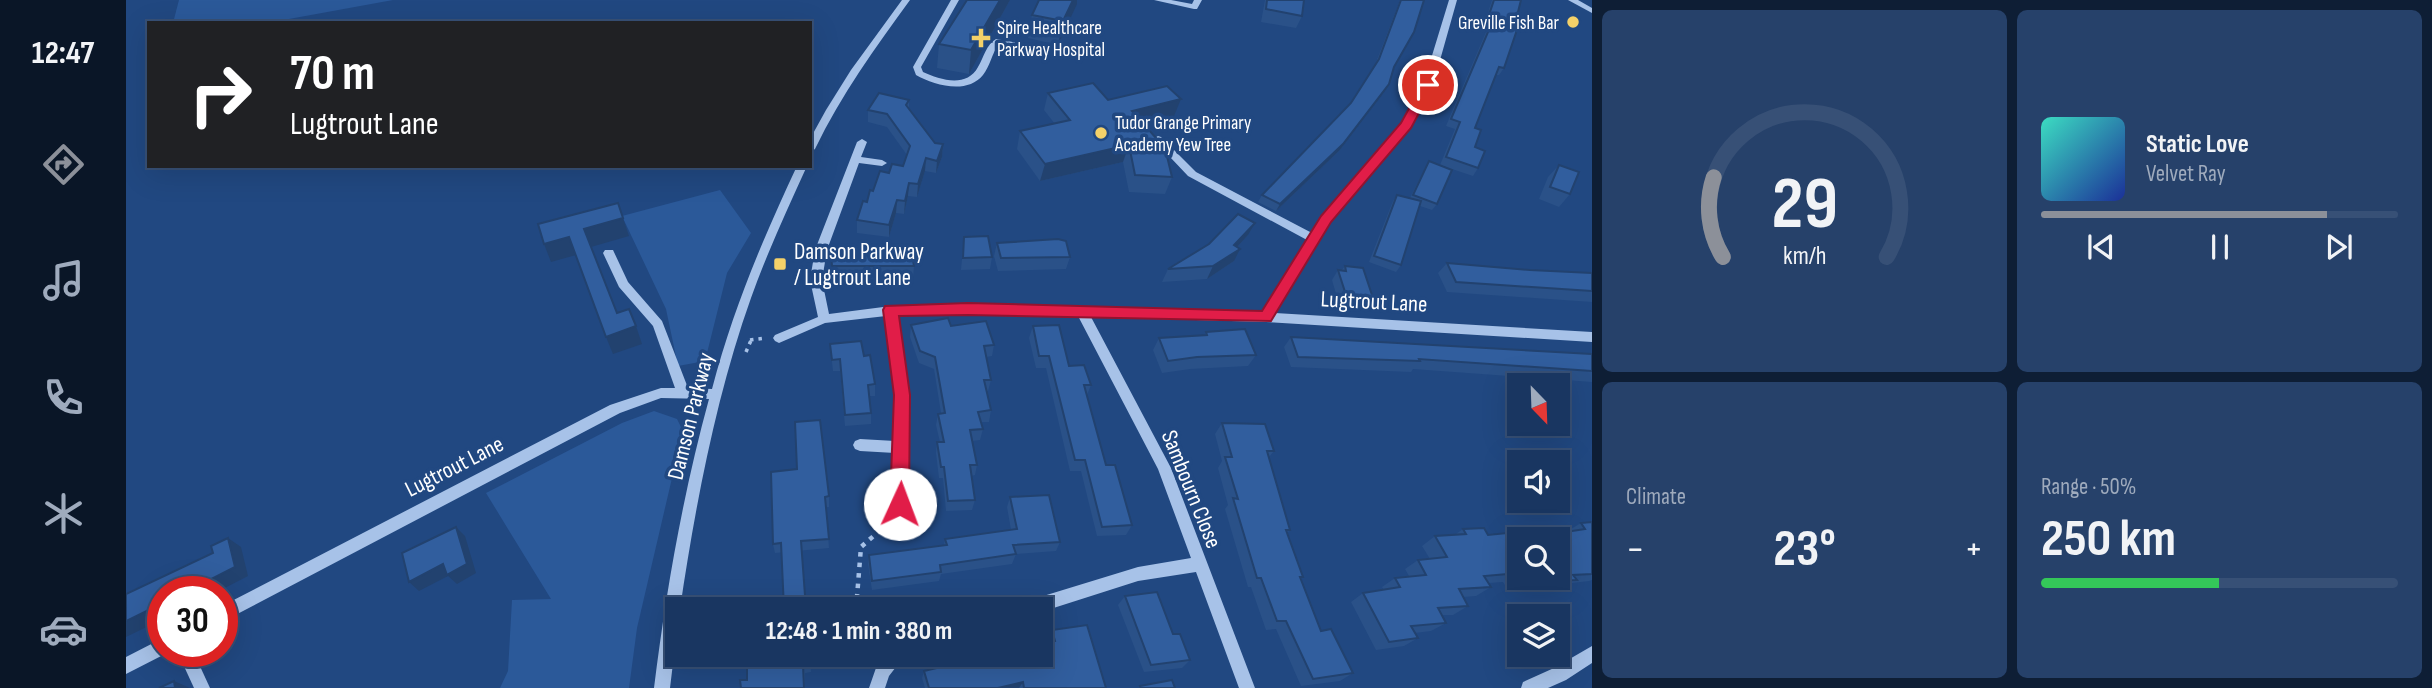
<!DOCTYPE html>
<html lang="en">
<head>
<meta charset="utf-8">
<style>
	:root { --surface:#193661; --page:#26416a; --text:#f1f3f6; --muted:#9fabbd; --line:#375076; --accent:#8c9099 }
	body { margin:0; font-family:"Sofia Sans Condensed",sans-serif; background:var(--page); color:var(--text); height:100vh; display:flex; flex-direction:column; font-size:26px; white-space:nowrap }
	* { box-sizing:border-box; margin:0 }
	p { font-size:23px; color:var(--muted) }
	.icon { flex:none; width:38px; height:38px; fill:none; stroke:currentColor; stroke-width:2; stroke-linecap:round; stroke-linejoin:round }
	.map { position:relative; flex:1; overflow:hidden }
	.panel { display:flex; flex-direction:column; gap:10px; padding:10px; background:#0e1e35; width:840px }
	.panel>* { flex:none }
	.guide { position:absolute; left:21px; top:21px; width:665px; height:147px; border-radius:0px; box-shadow:0 7px 28px #0002,0 0 0 2px var(--line); background:#202124; color:#fff; overflow:hidden }
	.needle { width:46px; rotate:157deg }
	.controls { position:absolute; left:1381px; top:373px; display:grid; gap:14px }
	.controls a { display:grid; place-items:center; width:63px; height:63px; border-radius:0px; background:var(--surface); box-shadow:0 7px 28px #0002,0 0 0 2px var(--line); font-size:35px }
	.speed { position:absolute; left:21px; top:576px; display:flex; gap:14px; font-size:35px; font-weight:700; text-align:center }
	.speed>* { display:grid; place-content:center; width:91px; height:91px; border-radius:50%; background:var(--surface); box-shadow:0 7px 28px #0002,0 0 0 2px var(--line); line-height:1 }
	.speed .limit { border:10px solid #d22; background:#fff; color:#111 }
	.pin { position:absolute; display:grid; place-items:center; width:60px; height:60px; color:#fff; margin:-30px; border:4px solid #fff; border-radius:50%; box-shadow:0 2px 7px #0007 }
	.me { position:absolute; width:77px; margin:-38px; rotate:2deg; stroke-linejoin:round; filter:drop-shadow(0 0 5px #0008) }
	.turn { display:flex; align-items:center; gap:24px; height:147px; padding:0 28px; font-size:32px }
	.turn .icon { width:91px; height:91px; stroke-width:2.5 }
	.turn b { display:block; font-size:49px; line-height:60px }
	.big { font-size:52px; font-weight:700; line-height:1.1 }
	.panel .widget { flex:1; display:flex; flex-direction:column; justify-content:center; gap:10px; min-width:0; padding:0 24px; border-radius:10px; background:var(--page) }
	.panel .dial { align-items:center; gap:0 }
	.dial svg { height:182px; overflow:visible; fill:none; stroke:var(--line); stroke-width:7; stroke-linecap:round; text-anchor:middle }
	.dial text { fill:var(--text); stroke:none }
	.song { display:flex; align-items:center; gap:21px }
	.cover { width:84px; height:84px; border-radius:10px; background:linear-gradient(135deg,hsl(170 70% 55%),hsl(230 70% 35%)) }
	.played { height:7px; border-radius:4px; background:linear-gradient(90deg,var(--accent) 80%,var(--line) 80%) }
	.keys { display:flex; justify-content:space-around; direction:ltr }
	.heat { display:flex; justify-content:space-between; align-items:center; font-size:38px; direction:ltr }
	.charge { height:10px; border-radius:5px; background:linear-gradient(90deg,#34c759 50%,var(--line) 0) }
	.panel .tiles { flex:1; display:grid; gap:10px; grid-template-columns:repeat(2,1fr) }
	.trip { position:absolute; left:539px; top:597px; width:388px; height:70px; border-radius:0px; background:var(--surface); box-shadow:0 7px 28px #0002,0 0 0 2px var(--line); font-weight:700; line-height:70px; text-align:center }
	main { display:flex; flex:1; min-height:0 }
	.menu { display:flex; flex-direction:column; width:126px; justify-content:space-around; align-items:center; background:#0a1627; color:var(--muted) }
	.menu .icon { width:49px; height:49px }
	.menu .on { color:var(--accent) }
	.menu b { font-size:32px; color:var(--text) }
	.map>svg:first-child { display:block }
	.green { fill:#2b5999 }
	.lines { fill:none; stroke-linecap:round; stroke-linejoin:round }
	.path-far1 { stroke:#a7c2e8; stroke-width:3.5; stroke-dasharray:3.5 5; stroke-linecap:butt }
	.path { stroke:#a7c2e8; stroke-width:4.5; stroke-dasharray:4.5 6; stroke-linecap:butt }
	.minor { fill:#a7c2e8; fill-rule:evenodd }
	.wall { fill:#2a5188; fill-rule:evenodd }
	.shaded-wall { fill:#22426f }
	.building { fill:#315e9e; stroke:#22426f; stroke-width:2 }
	.route { fill:#e11d48; stroke:#92132f; stroke-width:2 }
	.poi-dot { fill:#f4d169; stroke:#214881; stroke-width:2.5 }
	.labels { text-anchor:middle; stroke-width:7; stroke-linejoin:round; paint-order:stroke }
	.far-poi-label { font-size:19px; fill:#fff; stroke:#214881; text-anchor:start }
	.poi-label { font-size:23px; fill:#fff; stroke:#214881; text-anchor:start }
	.street-label { font-size:23px; fill:#fff; stroke:#214881 }
</style>
</head>
<body>
<main>
<nav class="menu">
<b>12:47</b>
<svg class="icon on" aria-label="directions" viewBox="0 0 24 24"><path d="M12 3l9 9-9 9-9-9zM9 14v-3h6M13 9l2 2-2 2"/></svg>
<svg class="icon" aria-label="music" viewBox="0 0 24 24"><path d="M9 18V5l10-2v13"/><circle cx="6" cy="18" r="3"/><circle cx="16" cy="16" r="3"/></svg>
<svg class="icon" aria-label="phone" viewBox="0 0 24 24"><path d="M5 4h4l2 5-3 2q2 4 5 5l2-3 5 2v4C11 20 4 13 5 4z"/></svg>
<svg class="icon" aria-label="climate" viewBox="0 0 24 24"><path d="M12 3v18M4 7l16 10M4 17L20 7"/></svg>
<svg class="icon" aria-label="car" viewBox="0 0 24 24"><path d="M5 17H2v-5l4-1 3-4h7l3 4 3 1v5h-3M9 17h6M6 11h13"/><circle cx="7" cy="17" r="2"/><circle cx="17" cy="17" r="2"/></svg>
</nav>
<div class="map">
<svg width="1466" height="688" viewBox="0 0 1466 688">
	<rect width="100%" height="100%" fill="#214881"/>
	<g class="green">
		<path d="M53,0H267L141,23H47Z"/>
		<path d="M594,190L625,233L601,273L579,361L552,366L540,309L496,216Z"/>
		<path d="M528,411L551,419L557,431L511,628L503,688H374L382,671L386,600L425,599L360,493L496,423Z"/>
	</g>
	<g class="lines">
		<g class="path-far1">
			<path d="M624,340L640,338"/>
			<path d="M620,352L626,338"/>
		</g>
		<path class="path" d="M730,609L735,547L768,518"/>
		<g class="minor">
			<path d="M776,0H784C749,48 715,95 689,149L684,152V139L700,110L725,70Z"/>
			<path d="M825,0H833L795,67L797,72C814,80 841,88 852,67C858,57 860,45 870,39L913,47L917,50L913,53L872,45C866,54 864,66 857,75C841,95 808,85 790,75L787,67Z"/>
			<path d="M1028,0H1045L1066,4L1068,0H1076L1071,9H1068Z"/>
			<path d="M1323,0H1331L1307,85L1285,125L1204,222L1149,313L1466,332V342L1140,322L965,317L1045,468L1129,688H1113L1070,572L1012,581L915,612V609H893L896,604L901,601L1012,567L1065,558L1032,469L952,316L842,314L772,315L782,395L781,504L779,509L774,510L769,509L767,504L769,453L734,451L729,449L727,445L729,441L734,439L769,441L770,395L760,316L699,323L653,343L649,341L647,338L649,335L692,317L684,280L689,250L731,142L736,139L741,142L735,157L756,160L761,163L756,166L733,163L701,250L696,280L703,314L765,306L842,304L1137,312L1181,240L1062,176L1027,139L1032,136L1035,137L1070,172L1186,233L1196,216L1276,124L1297,85Z"/>
			<path d="M1442,0H1452L1466,8V13Z"/>
			<path d="M671,166H681C661,210 641,253 625,298C590,396 569,507 554,609H551V630L544,688H528C540,591 557,494 583,399L535,398L494,413L96,622V606L484,405L535,388H549L527,326L493,287L477,253L479,250H487L502,282L536,321L562,388L586,389C607,309 636,241 671,166Z"/>
			<path d="M37,638V651L43,652L0,674V657Z"/>
			<path d="M1466,646V663L1440,680L1422,688H1395L1397,682L1428,668Z"/>
			<path d="M51,651H67L84,688H68Z"/>
			<path d="M761,654H780L763,676L759,688H743L751,665Z"/>
		</g>
	</g>
	<g class="wall">
		<path d="M884,0L843,74L811,68L813,44Z"/>
		<path d="M913,0H951L932,45L902,38L906,15Z"/>
		<path d="M1139,0H1141L1176,16L1170,28L1135,22Z"/>
		<path d="M1274,0H1298L1268,67L1263,84L1259,91L1213,151L1150,211L1132,202L1136,195L1225,103L1249,65Z"/>
		<path d="M1366,0H1395L1378,68L1373,75H1370L1349,128V147L1352,168L1347,176L1314,165L1329,129L1320,126L1360,32L1362,23L1359,22Z"/>
		<path d="M922,93L982,100L1048,116L1018,124L1046,177L1039,194L1003,192L997,162L914,181L891,149L894,131L929,124L918,110Z"/>
		<path d="M783,100V108L809,143L817,144L816,157L810,173L799,171L791,197L782,196L778,214L770,213L763,237L731,233V220L747,191L763,173L777,166L781,155L761,127L742,122V110Z"/>
		<path d="M1303,161L1311,204L1306,210L1294,206L1275,265L1270,272L1243,262L1267,201L1271,195L1284,198L1299,168Z"/>
		<path d="M1433,165L1444,194L1433,207L1413,199L1422,177Z"/>
		<path d="M1122,235L1111,247L1108,261L1081,279L1036,282L1042,269Z"/>
		<path d="M838,237L866,257L864,269L835,270Z"/>
		<path d="M871,243L944,257L940,269L872,271L868,256Z"/>
		<path d="M705,251L788,266L787,278L706,279Z"/>
		<path d="M1321,263L1404,270L1466,273V302L1321,292L1312,273Z"/>
		<path d="M1219,266L1247,298L1240,307L1213,304L1206,280L1212,270L1215,271Z"/>
		<path d="M785,325L825,326L868,345L866,356L860,357L865,380L862,391H861L865,410L863,422H855L857,429L854,440L846,441L851,465L849,475L845,476L849,500L846,510L820,511L817,478H813L810,453L811,442H814L810,425L812,414L815,413L808,369L793,363L784,337Z"/>
		<path d="M907,326L943,366L965,385L961,395L980,465L1006,525L1000,535L971,536L955,471H944L920,368H910L903,338Z"/>
		<path d="M1080,332L1130,355L1122,366L1064,369L1036,373L1027,350L1033,338L1079,335Z"/>
		<path d="M1165,337L1466,354V382L1287,369L1285,372L1165,367L1158,347Z"/>
		<path d="M704,344L738,356L749,384V396H743L745,413V424L719,426L714,371H707Z"/>
		<path d="M1096,423L1148,451L1143,457L1164,530L1161,533L1177,577L1175,579L1195,631L1227,673L1214,681L1175,686L1150,629L1140,630L1125,587H1122L1099,509L1102,505L1092,468L1096,461L1089,434Z"/>
		<path d="M671,469L703,496V507H700L703,548L649,553L647,544Z"/>
		<path d="M884,497L934,542L930,551L890,554L886,564L815,574L813,581L746,590L742,564L743,555L818,546L819,539L885,530L881,507Z"/>
		<path d="M1466,522V580L1463,581L1446,583L1434,589L1383,591L1377,582L1363,583L1365,587L1350,596L1337,597L1342,606L1327,615H1316L1320,623L1305,631L1289,633L1292,638L1278,646L1250,650L1225,602L1237,593L1258,590L1256,587L1269,578L1283,576L1279,569L1292,560L1304,559L1296,546L1309,536L1330,534L1337,529L1362,535L1395,539L1440,532L1455,523ZM1393,539L1432,578H1393Z"/>
		<path d="M999,596L1047,634L1064,660L1056,668L1018,672L992,605Z"/>
		<path d="M926,630L980,688H799L796,678L798,671L922,643L921,638Z"/>
		<path d="M621,654H684L685,672L679,673V688H615L621,680Z"/>
	</g>
	<g class="shaded-wall">
		<path d="M874,0H884L843,74L845,50Z"/>
		<path d="M947,0H951V4L932,45L937,21Z"/>
		<path d="M1263,84L1259,91L1213,151L1150,211L1154,204Z"/>
		<path d="M1055,99L1048,116L1000,128L1006,111Z"/>
		<path d="M817,144L816,157L810,173L811,161Z"/>
		<path d="M1003,145L997,162L914,181L919,164Z"/>
		<path d="M800,158L799,171L791,197L792,184Z"/>
		<path d="M783,183L782,196L778,214L779,201Z"/>
		<path d="M771,200L770,213L763,237V225Z"/>
		<path d="M497,218L503,236L465,247L458,229Z"/>
		<path d="M1129,223L1122,235L1102,257L1114,249L1108,261L1081,279L1087,266Z"/>
		<path d="M443,237L450,255L425,262L418,244Z"/>
		<path d="M510,326L516,344L487,354L480,337Z"/>
		<path d="M330,527L339,536L350,573L331,584L322,576L293,591L283,582L317,564Z"/>
		<path d="M102,538L115,547L122,576L91,592H60Z"/>
		<path d="M37,603V619L0,637V621Z"/>
		<path d="M48,681L64,688H49Z"/>
		<path d="M897,682L893,688H872Z"/>
	</g>
	<g class="building">
		<path d="M841,0H874L845,50L813,44Z"/>
		<path d="M913,0H947L937,21L906,15Z"/>
		<path d="M1141,0H1178L1176,16L1140,9Z"/>
		<path d="M1275,0H1298L1288,32L1268,67L1263,84L1217,144L1154,204L1136,195L1225,103L1253,59Z"/>
		<path d="M1368,0H1395L1391,16L1395,18L1378,68L1373,67L1349,128L1355,130L1349,147L1359,151L1352,168L1320,157L1334,122L1325,119L1365,25L1367,16L1363,15Z"/>
		<path d="M967,83L982,100L1041,86L1055,99L1006,111L1039,148L1046,177L1009,175L1003,145L919,164L894,131L944,120L922,93Z"/>
		<path d="M753,93L783,100L780,105L809,143L817,144L811,161L800,158L792,184L783,183L779,201L771,200L763,225L731,220L737,201L741,202L744,190L747,191L754,171L763,173L766,164L777,166L784,146L761,114L742,110Z"/>
		<path d="M1303,161L1326,170L1311,204L1287,195Z"/>
		<path d="M1433,165L1453,172L1444,194L1424,187Z"/>
		<path d="M1271,195L1295,201L1275,265L1248,256Z"/>
		<path d="M492,203L497,218L458,229L491,313L503,309L510,326L480,337L443,237L418,244L412,224Z"/>
		<path d="M1112,214L1129,223L1108,245L1114,249L1087,266L1042,269L1083,244Z"/>
		<path d="M862,236L866,257L837,258L838,237Z"/>
		<path d="M932,239L940,241L944,257L875,258L871,243Z"/>
		<path d="M785,249L788,266H706L705,251Z"/>
		<path d="M1321,263L1404,270L1466,273V291L1330,282Z"/>
		<path d="M1219,266L1237,268L1247,298L1220,295L1212,270L1220,271Z"/>
		<path d="M822,318L825,326L860,321L868,345L858,346L865,380H858L865,410L852,412L857,429L844,430L851,465H844L849,500L822,501L818,467H815L811,442H818L812,414L819,413L809,357L794,351L785,325Z"/>
		<path d="M933,325L943,366L958,365L965,385H958L980,465H989L1006,525L976,527L959,460H949L923,356H913L907,326Z"/>
		<path d="M1119,329L1130,355L1071,357L1042,361L1033,338L1081,335L1080,332Z"/>
		<path d="M1165,337L1466,354V371L1293,359L1294,361L1172,357Z"/>
		<path d="M735,341L738,356L744,355L749,384L742,385L745,413L719,415L714,359L706,360L704,344Z"/>
		<path d="M694,420L703,496L699,497L703,539L675,541L680,609H658L655,543L647,544L645,472L671,469L669,422Z"/>
		<path d="M1096,423L1139,424L1148,451H1141L1164,530H1160L1177,577H1174L1195,631L1205,629L1227,673L1187,679L1160,621H1151L1135,578H1131L1107,498L1112,499L1099,457H1106Z"/>
		<path d="M923,495L934,542L887,545L890,554L814,565L815,572L746,581L743,555L821,545L819,539L891,529L884,497Z"/>
		<path d="M1466,522V574L1447,575L1451,580L1398,581L1396,578H1432V539H1393V573L1358,576L1365,587L1333,589L1342,606L1312,608L1320,623L1285,626L1292,638L1263,642L1237,593L1274,587L1269,578L1300,575L1292,560L1321,557L1309,536L1340,534L1337,529L1358,528L1362,535L1391,532L1395,539L1459,529L1455,523Z"/>
		<path d="M330,527L341,564L321,575L317,564L283,582L276,553Z"/>
		<path d="M102,538L109,567L60,592H37V603L0,621V594L87,553L85,546Z"/>
		<path d="M1031,592L1047,634H1054L1064,660L1025,665L999,596Z"/>
		<path d="M961,625L980,688H898L897,682L872,688H803L798,671L870,654H915V644L929,641L926,630Z"/>
		<path d="M621,654H683L684,665H677L678,688H615L614,680H621Z"/>
		<path d="M1046,680L1049,688H1015L1014,686Z"/>
		<path d="M48,681L49,688H33Z"/>
	</g>
	<path class="route" d="M1302,81L1308,85L1285,128L1205,222L1145,321L842,315L773,316L784,395L783,504L780,510L774,512L767,510L764,504L768,395L757,310L759,306L842,303L1136,311L1195,216L1275,123L1296,85Z"/>
	<g class="poi-dot">
		<circle cx="1447" cy="22" r="7"/>
		<path d="M851.5 27.5h7v7h7v7h-7v7h-7v-7h-7v-7h7z"/>
		<circle cx="975" cy="133" r="7"/>
		<rect x="647" y="257" width="14" height="14" rx="3.5"/>
	</g>
	<g class="labels">
		<g class="far-poi-label">
			<text x="1433" y="29" text-anchor="end">Greville Fish Bar</text>
			<text x="871" y="34">Spire Healthcare<tspan x="871" dy="22">Parkway Hospital</tspan></text>
			<text x="989" y="129">Tudor Grange Primary<tspan x="989" dy="22">Academy Yew Tree</tspan></text>
		</g>
		<g class="poi-label">
			<text x="668" y="259">Damson Parkway<tspan x="668" dy="26">/ Lugtrout Lane</tspan></text>
		</g>
		<g class="street-label">
			<text transform="translate(1248 301) rotate(3)" y="8">Lugtrout Lane</text>
			<text transform="translate(564 416) rotate(-76)" y="8">Damson Parkway</text>
			<text transform="translate(328 466) rotate(-27)" y="8">Lugtrout Lane</text>
			<text transform="translate(1066 489) rotate(68)" y="8">Sambourn Close</text>
		</g>
	</g>
</svg>
<div class="controls">
<a><svg class="needle" viewBox="-14 -14 28 28"><path d="M0-13l5 13h-10z" fill="#e53935"/><path d="M0 13l5-13h-10z" fill="#9fabbd"/></svg></a>
<a><svg class="icon" aria-label="sound" viewBox="0 0 24 24"><path d="M4 9h4l5-4v14l-5-4H4zM17 9q2 3 0 6"/></svg></a>
<a><svg class="icon" aria-label="search" viewBox="0 0 24 24"><circle cx="10" cy="10" r="6"/><path d="M15 15l6 6"/></svg></a>
<a><svg class="icon" aria-label="layers" viewBox="0 0 24 24"><path d="M12 4l9 5-9 5-9-5zM3 14l9 5 9-5"/></svg></a>
</div>
<div class="speed"><div class="limit">30</div></div>
<div class="pin" style="left:1302px;top:85px;background:#d93025"><svg class="icon" aria-label="arrive" viewBox="0 0 24 24"><path d="M6 21V4h12l-3 4 3 4H6"/></svg></div>
<svg class="me" style="left:774px;top:504px" viewBox="-20 -20 40 40"><circle r="19" fill="#fff"/><path d="M0-13L10 11 0 6-10 11z" fill="#e11d48"/></svg>
<div class="trip">12:48 · 1 min · 380 m</div>
<div class="guide">
<div class="turn"><svg class="icon" aria-label="right" viewBox="0 0 24 24"><path d="M7 20v-9h11M14 6l5 5-5 5"/></svg><div><b>70 m</b>Lugtrout Lane</div></div>
</div>
</div>
<section class="panel">
<div class="tiles">
<div class="widget dial"><svg viewBox="0 0 100 80">
<path d="M14 69A42 42 0 1 1 86 69"/>
<path d="M14 69A42 42 0 0 1 10 34" stroke="#8c9099"/>
<text x="50" y="56" font-size="32" font-weight="700">29</text>
<text x="50" y="72" font-size="11">km/h</text>
</svg></div>
<div class="widget">
<div class="song"><i class="cover"></i><div><b>Static Love</b><p>Velvet Ray</p></div></div>
<div class="played"></div>
<div class="keys"><svg class="icon" aria-label="previous" viewBox="0 0 24 24"><path d="M18 5L8 12l10 7zM5 5v14"/></svg><svg class="icon" aria-label="pause" viewBox="0 0 24 24"><path d="M8 5v14M16 5v14"/></svg><svg class="icon" aria-label="next" viewBox="0 0 24 24"><path d="M6 5l10 7-10 7zM19 5v14"/></svg></div>
</div>
<div class="widget"><p>Climate</p>
<div class="heat"><a>−</a><b class="big">23°</b><a>+</a></div>
</div>
<div class="widget"><p>Range · 50%</p><b class="big">250 km</b><div class="charge"></div></div>
</div>
</section>
</main>
</body>
</html>
